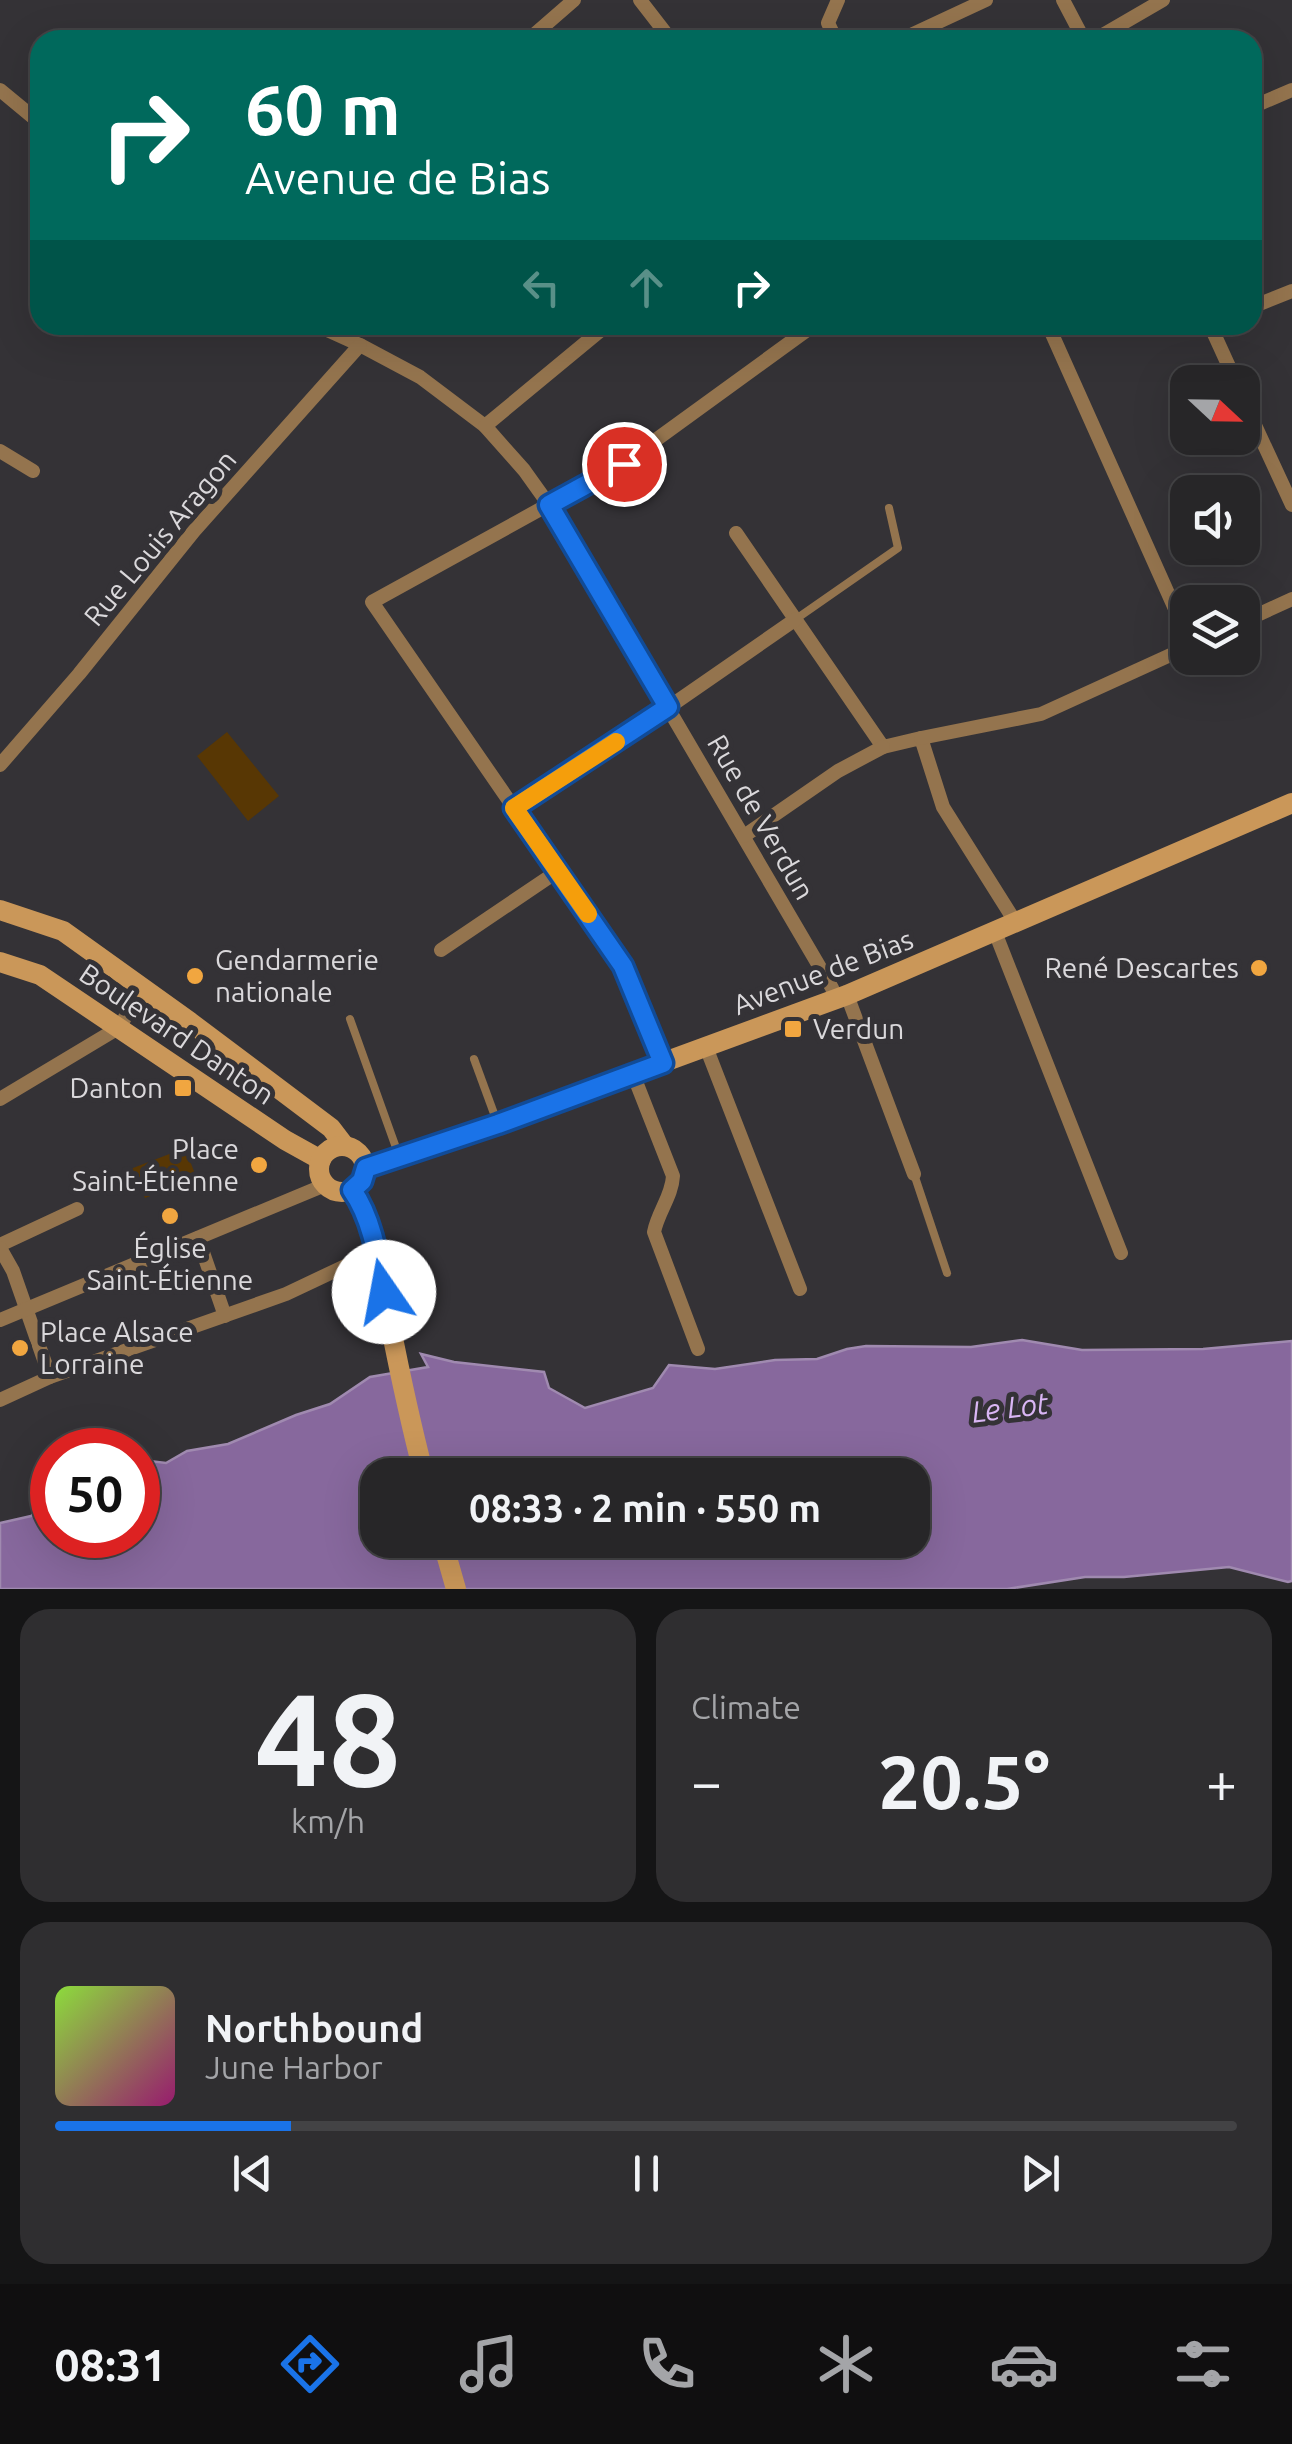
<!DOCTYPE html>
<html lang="en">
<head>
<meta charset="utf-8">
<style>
	:root { --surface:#272628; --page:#2f2e30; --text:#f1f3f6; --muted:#a4a5a8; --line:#434345; --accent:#1a73e8 }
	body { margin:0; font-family:Ubuntu,sans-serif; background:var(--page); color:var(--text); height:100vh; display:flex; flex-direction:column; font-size:38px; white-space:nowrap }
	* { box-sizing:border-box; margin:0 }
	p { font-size:32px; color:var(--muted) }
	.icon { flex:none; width:55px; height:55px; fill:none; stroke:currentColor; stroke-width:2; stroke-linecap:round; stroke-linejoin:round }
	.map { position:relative; height:1589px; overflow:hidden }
	.side { display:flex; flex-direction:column; gap:20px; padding:20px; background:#151516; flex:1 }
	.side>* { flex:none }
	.banner { position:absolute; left:30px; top:30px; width:1232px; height:305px; border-radius:30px; box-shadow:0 10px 40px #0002,0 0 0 2px var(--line); background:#00695c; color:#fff; overflow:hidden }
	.needle { width:65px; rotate:112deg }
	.buttons { position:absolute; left:1170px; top:365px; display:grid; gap:20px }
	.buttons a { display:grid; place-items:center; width:90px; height:90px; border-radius:20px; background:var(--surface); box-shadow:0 10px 40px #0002,0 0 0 2px var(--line); font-size:50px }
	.speed { position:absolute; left:30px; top:1428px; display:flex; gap:20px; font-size:50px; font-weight:700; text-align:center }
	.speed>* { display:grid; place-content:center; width:130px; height:130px; border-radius:50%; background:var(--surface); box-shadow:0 10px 40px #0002,0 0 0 2px var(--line); line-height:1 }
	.speed .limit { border:15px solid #d22; background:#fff; color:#111 }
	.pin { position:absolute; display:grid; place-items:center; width:85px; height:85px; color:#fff; margin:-42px; border:5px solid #fff; border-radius:50%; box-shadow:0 2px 10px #0007 }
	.me { position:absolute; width:110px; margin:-55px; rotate:348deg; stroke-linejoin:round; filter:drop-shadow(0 0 8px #0008) }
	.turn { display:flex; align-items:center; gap:35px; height:210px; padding:0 50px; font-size:45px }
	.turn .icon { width:130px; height:130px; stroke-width:2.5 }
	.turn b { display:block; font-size:70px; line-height:85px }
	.lanes { display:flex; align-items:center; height:95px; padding:0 50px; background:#0003; justify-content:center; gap:50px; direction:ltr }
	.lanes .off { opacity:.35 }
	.big { font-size:75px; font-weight:700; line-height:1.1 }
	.side .card { flex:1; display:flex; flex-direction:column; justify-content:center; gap:15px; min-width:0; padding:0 35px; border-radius:30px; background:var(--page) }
	.side .dial { align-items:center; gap:0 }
	.dial b { font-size:130px; line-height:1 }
	.song { display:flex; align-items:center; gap:30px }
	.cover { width:120px; height:120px; border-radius:15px; background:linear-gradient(135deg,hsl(90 70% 55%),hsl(320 70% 35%)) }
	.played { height:10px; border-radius:5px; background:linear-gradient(90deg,var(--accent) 20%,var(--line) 20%) }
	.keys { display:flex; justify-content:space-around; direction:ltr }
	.heat { display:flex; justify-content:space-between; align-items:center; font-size:55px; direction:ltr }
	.side .tiles { flex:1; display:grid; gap:20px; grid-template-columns:1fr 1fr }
	.card:last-child { grid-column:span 2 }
	.trip { position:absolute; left:360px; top:1458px; width:570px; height:100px; border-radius:30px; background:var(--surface); box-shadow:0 10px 40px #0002,0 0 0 2px var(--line); font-weight:700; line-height:100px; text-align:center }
	.tab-bar { display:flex; height:160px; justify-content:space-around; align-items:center; background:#100f10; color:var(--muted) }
	.tab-bar .icon { width:70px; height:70px }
	.tab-bar .selected { color:var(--accent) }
	.tab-bar b { font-size:45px; color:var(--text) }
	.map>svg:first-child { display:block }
	.green { fill:#583704 }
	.water { fill:#87689d; stroke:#a08ab0; stroke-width:2.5; fill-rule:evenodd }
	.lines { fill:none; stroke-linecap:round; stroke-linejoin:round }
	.lane { stroke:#94744e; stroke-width:8 }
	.street { stroke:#94744e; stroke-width:14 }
	.secondary { stroke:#ca9759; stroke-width:20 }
	.route-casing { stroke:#114b97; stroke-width:25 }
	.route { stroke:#1a73e8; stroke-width:18 }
	.slow { stroke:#f59e0b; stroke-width:18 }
	.poi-dot { fill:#f1a640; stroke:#343236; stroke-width:4 }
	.labels { text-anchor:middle; stroke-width:10; stroke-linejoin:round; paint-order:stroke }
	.street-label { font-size:28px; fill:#dad8db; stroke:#343236 }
	.poi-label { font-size:28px; fill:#dad8db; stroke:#343236; text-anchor:start }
	.water-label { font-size:30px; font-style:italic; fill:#d9b6f4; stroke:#343236 }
</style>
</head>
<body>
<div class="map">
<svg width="1292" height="1589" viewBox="0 0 1292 1589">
	<rect width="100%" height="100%" fill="#343236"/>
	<g class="green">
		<path d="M227,732L279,796L248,821L197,756Z"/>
		<path d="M185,1148L197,1179L145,1198L140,1187L120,1192L117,1179L133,1168Z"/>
	</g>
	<path class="water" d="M1022,1340L1082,1350L1203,1349L1292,1341V1581L1288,1582L1229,1567L1124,1577H1085L1007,1589H0V1523L31,1516L52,1494V1535H138V1467L142,1460L166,1463L187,1451L228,1444L296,1415L330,1404L370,1377L428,1367L421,1354L454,1362L544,1372L549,1388L585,1408L653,1388L669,1365L715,1369L775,1360L817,1359L847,1349L866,1346L971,1347ZM378,1475H912V1540H378Z"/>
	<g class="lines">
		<g class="lane">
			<path d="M796,619L898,548L889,508"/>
			<path d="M350,1019L399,1156"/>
			<path d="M474,1059L496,1119"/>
			<path d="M914,1174L947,1273"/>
		</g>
		<g class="street">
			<path d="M640,0L671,40"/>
			<path d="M1063,0L1084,40"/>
			<path d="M528,40L574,0"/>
			<path d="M836,40L828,23L838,0"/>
			<path d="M900,40L986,0"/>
			<path d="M1094,40L1163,0"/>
			<path d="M0,90L40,123"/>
			<path d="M1252,107L1292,90"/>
			<path d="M1252,307L1292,291"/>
			<path d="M316,325L360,345L420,377L485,426L524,470L549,505L832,988L836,1000"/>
			<path d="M1048,325L1188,638"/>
			<path d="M1210,325L1236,382"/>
			<path d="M1242,397L1292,505"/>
			<path d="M485,426L607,325"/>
			<path d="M0,451L33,471"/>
			<path d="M736,533L883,747L921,738L943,807L1016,923"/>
			<path d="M1242,622L1292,599"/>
			<path d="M921,738L1041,714L1188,647"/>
			<path d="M0,765L79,674L194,531L360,345"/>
			<path d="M515,808L669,707L796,619"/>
			<path d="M744,836L838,771L883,747"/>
			<path d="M995,932L1121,1253"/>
			<path d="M441,950L558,871"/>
			<path d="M847,995L914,1174"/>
			<path d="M706,1047L800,1289"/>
			<path d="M663,1063L623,966L372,602L624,463L814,325"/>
			<path d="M633,1074L673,1176C672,1196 658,1212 654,1232L698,1349"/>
			<path d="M0,1099L120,1027L141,987"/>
			<path d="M198,1238L225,1316"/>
			<path d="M0,1245L77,1209"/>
			<path d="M0,1248L13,1271L50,1377"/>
			<path d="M0,1320L325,1185"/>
			<path d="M0,1400L50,1377L286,1294L377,1251"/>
		</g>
		<g class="secondary">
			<path d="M0,910L63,931L190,1022L331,1128L344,1145"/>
			<path d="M0,962L40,975L285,1140L321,1160"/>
			<circle cx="342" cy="1169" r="23"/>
			<path d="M365,1168L479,1130L847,995L1292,803"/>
			<path d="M352,1190C377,1225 382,1282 390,1323C400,1374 411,1425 424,1475"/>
			<path d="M442,1540L456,1589"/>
		</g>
	</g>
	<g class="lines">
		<g class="route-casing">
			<path id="route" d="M384,1292C378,1258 372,1218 352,1190L362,1181L366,1168L498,1124L663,1063L623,966L514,808L668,707L549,505L624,464"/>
		</g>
		<use href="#route" class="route"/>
		<path class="slow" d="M588,914L514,808L616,742"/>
	</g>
	<g class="poi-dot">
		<circle cx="1259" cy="968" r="10"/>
		<circle cx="195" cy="976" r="10"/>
		<rect x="783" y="1019" width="20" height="20" rx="5"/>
		<rect x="173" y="1078" width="20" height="20" rx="5"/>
		<circle cx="259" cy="1165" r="10"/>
		<circle cx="170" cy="1216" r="10"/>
		<circle cx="20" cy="1348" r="10"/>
	</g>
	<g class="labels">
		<g class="street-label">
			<text transform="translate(160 538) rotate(-50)" y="10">Rue Louis Aragon</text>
			<text transform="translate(761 817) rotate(60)" y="10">Rue de Verdun</text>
			<text transform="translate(823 972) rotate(-21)" y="10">Avenue de Bias</text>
			<text transform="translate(177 1034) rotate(34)" y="10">Boulevard Danton</text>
		</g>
		<g class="poi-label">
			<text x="215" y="970">Gendarmerie<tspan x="215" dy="32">nationale</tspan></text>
			<text x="1239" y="978" text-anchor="end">René Descartes</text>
			<text x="813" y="1039">Verdun</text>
			<text x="163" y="1098" text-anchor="end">Danton</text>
			<text x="239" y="1159" text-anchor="end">Place<tspan x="239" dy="32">Saint-Étienne</tspan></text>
			<text x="170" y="1258" text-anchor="middle">Église<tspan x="170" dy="32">Saint-Étienne</tspan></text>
			<text x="40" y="1342">Place Alsace<tspan x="40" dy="32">Lorraine</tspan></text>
		</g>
		<g class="water-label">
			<text transform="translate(1010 1408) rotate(-7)" y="10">Le Lot</text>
		</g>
	</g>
</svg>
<div class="buttons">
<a><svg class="needle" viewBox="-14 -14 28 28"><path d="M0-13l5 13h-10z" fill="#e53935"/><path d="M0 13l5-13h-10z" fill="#a4a5a8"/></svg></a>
<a><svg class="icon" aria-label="sound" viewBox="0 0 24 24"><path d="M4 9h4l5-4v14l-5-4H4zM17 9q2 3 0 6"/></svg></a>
<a><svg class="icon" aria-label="layers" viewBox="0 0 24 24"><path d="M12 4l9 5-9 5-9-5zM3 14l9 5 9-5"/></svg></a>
</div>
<div class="speed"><div class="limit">50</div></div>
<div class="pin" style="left:624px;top:464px;background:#d93025"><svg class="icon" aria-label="arrive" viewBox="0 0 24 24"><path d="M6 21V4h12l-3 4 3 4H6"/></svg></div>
<svg class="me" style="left:384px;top:1292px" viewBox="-20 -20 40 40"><circle r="19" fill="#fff"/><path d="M0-13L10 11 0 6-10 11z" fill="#1a73e8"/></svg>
<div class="trip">08:33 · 2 min · 550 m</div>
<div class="banner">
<div class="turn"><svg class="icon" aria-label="right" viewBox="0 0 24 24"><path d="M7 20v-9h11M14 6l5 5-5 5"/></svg><div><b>60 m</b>Avenue de Bias</div></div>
<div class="lanes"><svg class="icon off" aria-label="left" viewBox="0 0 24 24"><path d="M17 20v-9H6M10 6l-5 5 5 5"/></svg><svg class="icon off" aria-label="ahead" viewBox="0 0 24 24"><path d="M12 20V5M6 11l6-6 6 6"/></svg><svg class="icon" aria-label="right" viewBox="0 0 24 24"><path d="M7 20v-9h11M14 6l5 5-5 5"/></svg></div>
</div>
</div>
<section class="side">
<div class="tiles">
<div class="card dial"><b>48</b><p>km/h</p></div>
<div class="card"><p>Climate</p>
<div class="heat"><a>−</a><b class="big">20.5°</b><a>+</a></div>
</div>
<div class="card">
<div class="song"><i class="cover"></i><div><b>Northbound</b><p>June Harbor</p></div></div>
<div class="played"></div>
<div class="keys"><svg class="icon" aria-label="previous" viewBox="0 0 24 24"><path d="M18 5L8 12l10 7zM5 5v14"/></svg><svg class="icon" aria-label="pause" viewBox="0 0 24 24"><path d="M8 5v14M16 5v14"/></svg><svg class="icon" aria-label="next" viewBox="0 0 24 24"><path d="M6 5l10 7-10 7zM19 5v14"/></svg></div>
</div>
</div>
</section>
<nav class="tab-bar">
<b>08:31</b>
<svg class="icon selected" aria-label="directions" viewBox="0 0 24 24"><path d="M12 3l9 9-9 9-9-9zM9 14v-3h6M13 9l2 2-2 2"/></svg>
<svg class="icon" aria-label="music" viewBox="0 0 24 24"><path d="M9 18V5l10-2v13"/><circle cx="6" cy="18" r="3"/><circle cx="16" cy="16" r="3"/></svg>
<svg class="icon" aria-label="phone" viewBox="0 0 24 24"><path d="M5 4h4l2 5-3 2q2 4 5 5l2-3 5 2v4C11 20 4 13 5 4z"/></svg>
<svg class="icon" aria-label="climate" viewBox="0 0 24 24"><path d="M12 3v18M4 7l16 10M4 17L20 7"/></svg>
<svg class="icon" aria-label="car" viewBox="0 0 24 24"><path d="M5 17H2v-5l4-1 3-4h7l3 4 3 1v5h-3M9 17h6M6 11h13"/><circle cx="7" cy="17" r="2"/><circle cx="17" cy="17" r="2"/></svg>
<svg class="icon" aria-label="filters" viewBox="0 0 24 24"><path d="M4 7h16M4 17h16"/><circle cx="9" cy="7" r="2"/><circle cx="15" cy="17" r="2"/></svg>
</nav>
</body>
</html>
